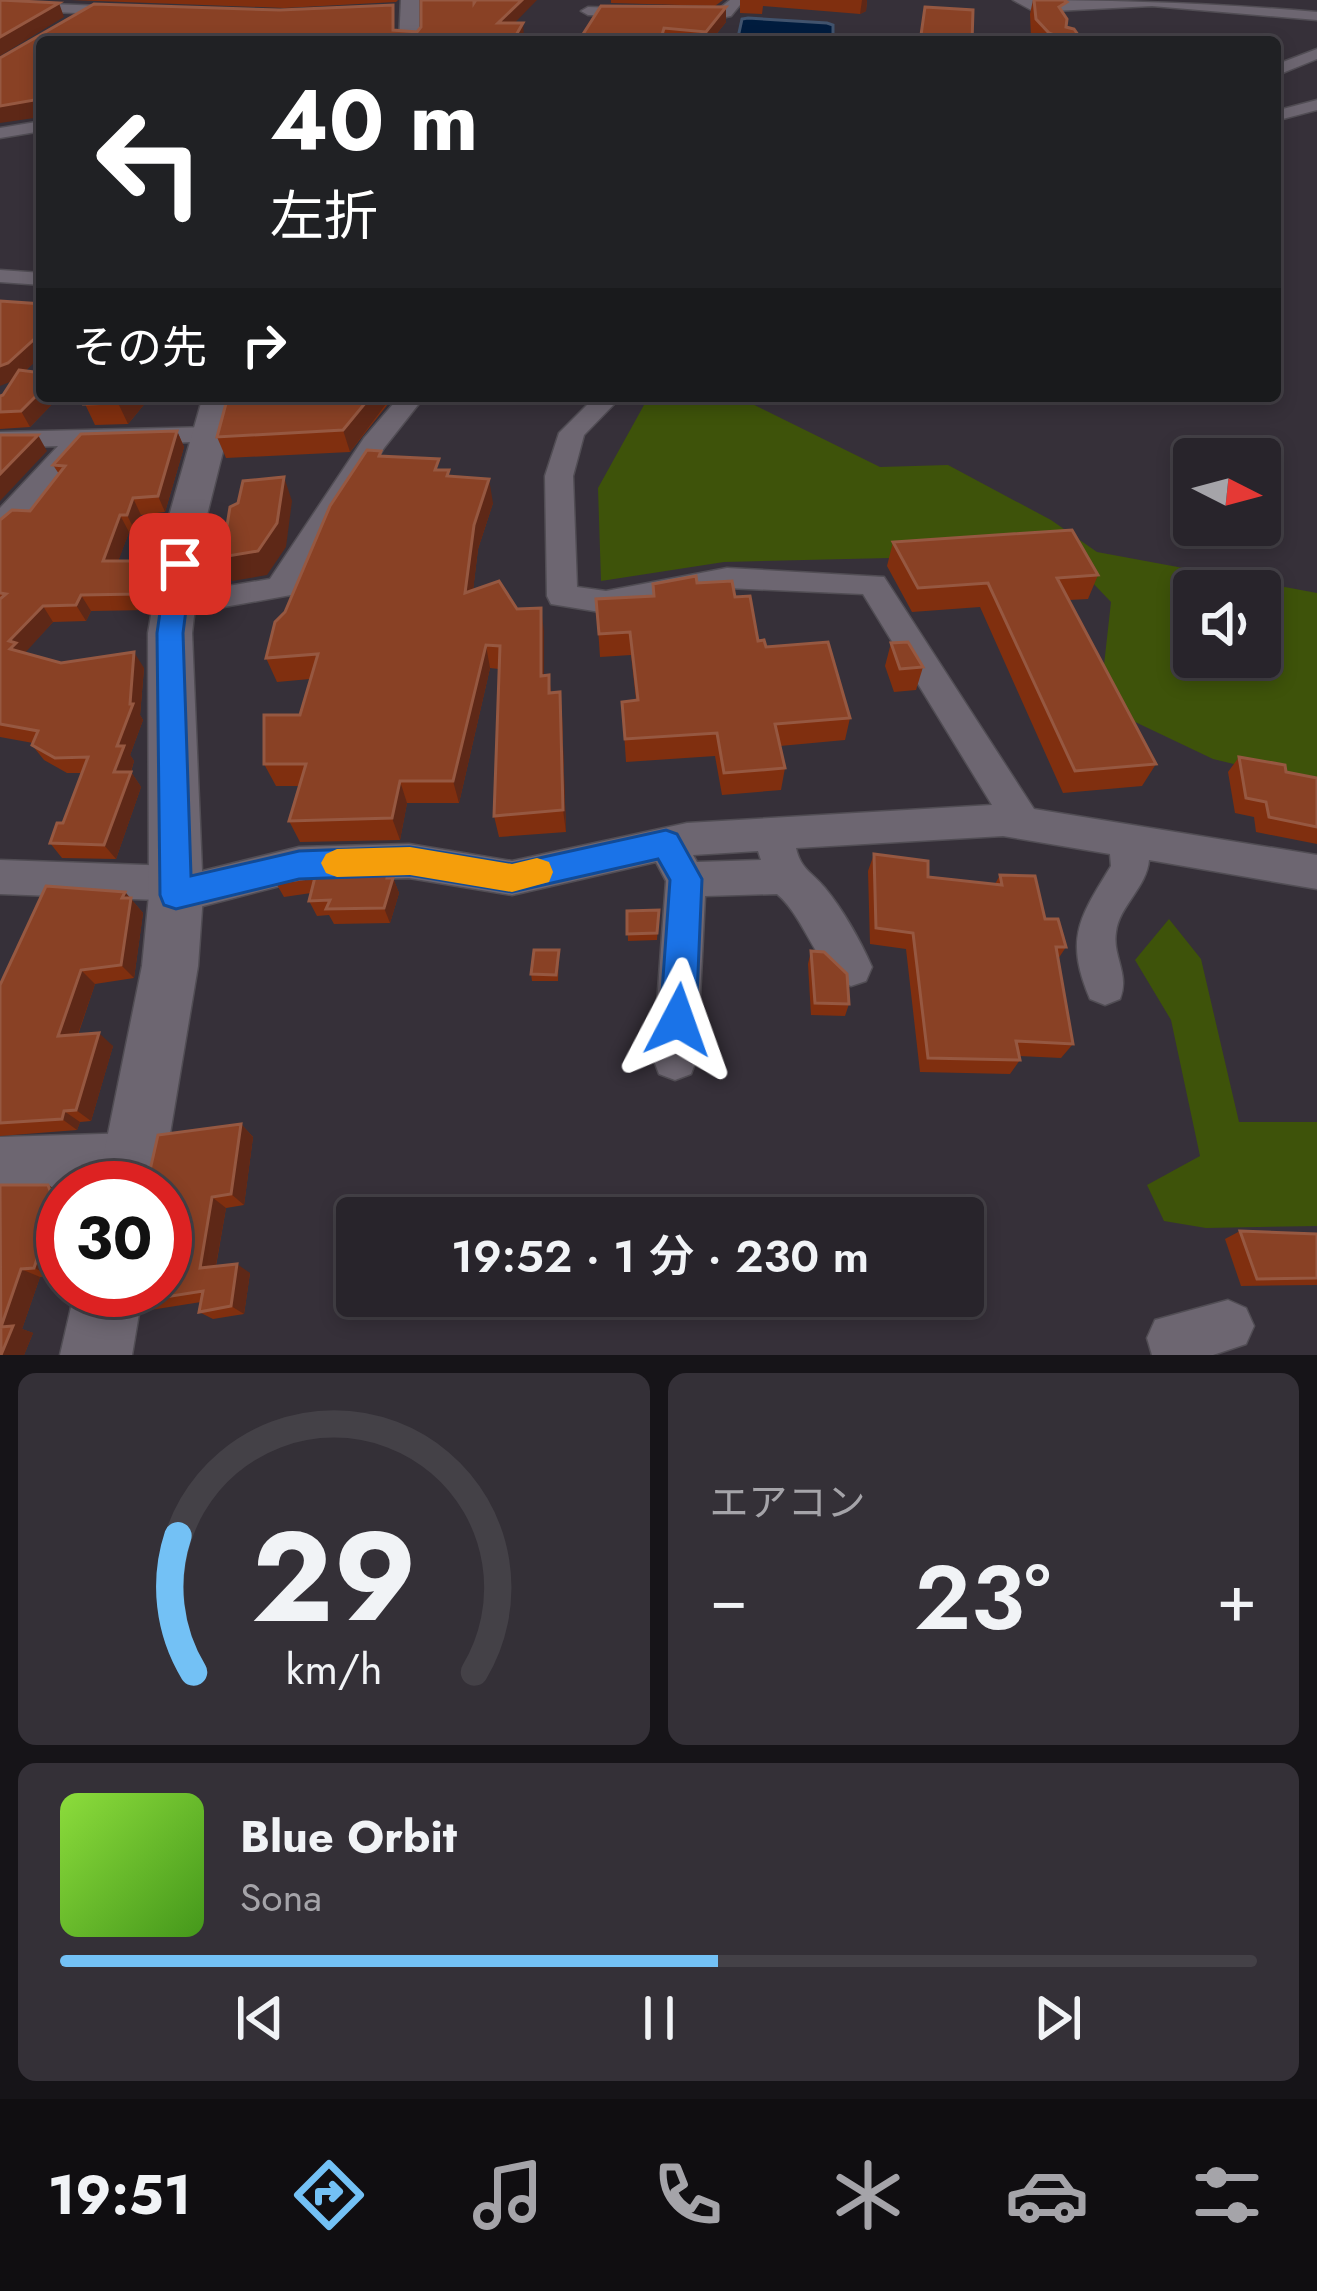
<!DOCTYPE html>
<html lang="ja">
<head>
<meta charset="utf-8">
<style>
	:root { --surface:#28242b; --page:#343037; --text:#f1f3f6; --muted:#a5a4a9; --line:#444147; --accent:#73c1f5 }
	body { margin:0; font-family:Jost,"Noto Sans JP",sans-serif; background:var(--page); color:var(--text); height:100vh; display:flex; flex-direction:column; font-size:45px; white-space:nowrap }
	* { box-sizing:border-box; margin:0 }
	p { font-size:39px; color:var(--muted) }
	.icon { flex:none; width:66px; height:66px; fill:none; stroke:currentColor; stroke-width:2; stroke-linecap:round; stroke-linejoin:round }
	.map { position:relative; height:1355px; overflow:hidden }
	.panel { display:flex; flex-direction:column; gap:18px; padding:18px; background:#161418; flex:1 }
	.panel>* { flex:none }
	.banner { position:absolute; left:36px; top:36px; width:1245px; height:366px; border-radius:12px; box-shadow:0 6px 18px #0003,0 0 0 3px var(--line); background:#202124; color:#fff; overflow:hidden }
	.needle { width:78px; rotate:96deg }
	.controls { position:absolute; left:1173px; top:438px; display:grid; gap:24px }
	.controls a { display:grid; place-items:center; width:108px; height:108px; border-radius:12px; background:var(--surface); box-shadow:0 6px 18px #0003,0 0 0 3px var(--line); font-size:60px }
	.speed { position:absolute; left:36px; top:1161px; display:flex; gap:24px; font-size:60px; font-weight:700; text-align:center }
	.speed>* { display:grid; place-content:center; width:156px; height:156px; border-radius:50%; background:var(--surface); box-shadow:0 6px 18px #0003,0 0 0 3px var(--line); line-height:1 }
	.speed .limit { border:18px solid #d22; background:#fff; color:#111 }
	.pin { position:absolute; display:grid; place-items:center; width:102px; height:102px; color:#fff; margin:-51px; border-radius:24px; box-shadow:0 6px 18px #0006 }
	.me { position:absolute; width:132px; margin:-66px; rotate:4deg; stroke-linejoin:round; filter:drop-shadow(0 0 9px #0008) }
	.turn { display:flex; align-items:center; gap:42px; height:252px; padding:0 36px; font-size:54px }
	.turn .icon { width:156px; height:156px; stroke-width:2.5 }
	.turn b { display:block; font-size:84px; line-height:102px }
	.then { display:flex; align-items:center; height:114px; padding:0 36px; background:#0003; gap:24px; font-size:45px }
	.big { font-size:90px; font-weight:600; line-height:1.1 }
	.panel .widget { flex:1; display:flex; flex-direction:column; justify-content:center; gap:18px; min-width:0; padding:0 42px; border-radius:18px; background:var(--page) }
	.panel .dial { align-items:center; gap:0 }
	.dial svg { height:312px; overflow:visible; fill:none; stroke:var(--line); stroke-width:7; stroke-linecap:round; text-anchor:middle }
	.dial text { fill:var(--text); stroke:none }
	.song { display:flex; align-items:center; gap:36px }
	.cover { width:144px; height:144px; border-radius:18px; background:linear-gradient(135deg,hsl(90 70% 55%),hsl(100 70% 35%)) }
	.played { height:12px; border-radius:6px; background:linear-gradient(90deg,var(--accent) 55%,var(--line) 55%) }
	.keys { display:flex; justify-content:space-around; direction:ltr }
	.heat { display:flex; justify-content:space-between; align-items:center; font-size:66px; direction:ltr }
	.panel .tiles { flex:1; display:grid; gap:18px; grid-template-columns:1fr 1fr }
	.widget:last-child { grid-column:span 2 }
	.trip { position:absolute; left:336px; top:1197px; width:648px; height:120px; border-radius:12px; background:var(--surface); box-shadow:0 6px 18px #0003,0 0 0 3px var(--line); font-weight:600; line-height:120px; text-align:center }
	.tabs { display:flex; height:192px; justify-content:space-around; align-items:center; background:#100e11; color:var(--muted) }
	.tabs .icon { width:84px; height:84px }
	.tabs .on { color:var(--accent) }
	.tabs b { font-size:54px; color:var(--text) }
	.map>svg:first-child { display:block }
	.green { fill:#3e530a; fill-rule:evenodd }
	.water { fill:#001c3e; stroke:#41536d; stroke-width:3 }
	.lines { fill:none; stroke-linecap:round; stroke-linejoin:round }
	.minor-casing { stroke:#514d54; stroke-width:3 }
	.tertiary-casing { stroke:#514d54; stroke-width:3 }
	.secondary-casing { stroke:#514d54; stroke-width:3 }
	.minor { fill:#6d6671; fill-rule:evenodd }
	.tertiary { fill:#6d6671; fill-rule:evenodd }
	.secondary { fill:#6d6671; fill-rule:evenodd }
	.wall { fill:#802f0f }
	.shaded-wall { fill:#5e2817 }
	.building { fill:#894125; stroke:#965841; stroke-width:3 }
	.route { fill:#1a73e8; stroke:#114b97; stroke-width:3 }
	.slow { fill:#f59e0b }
</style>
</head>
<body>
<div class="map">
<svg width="1317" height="1355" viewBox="0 0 1317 1355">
	<rect width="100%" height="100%" fill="#363039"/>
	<g class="green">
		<path d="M649,396H736L880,467L948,465L1051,520L1097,552L1317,593V784L1213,759L1131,720L1102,683L1111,602L1065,554L724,562L601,581L598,488ZM1194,591H1260V657H1194Z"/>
		<path d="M1169,919L1201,959L1239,1122H1317V1226L1206,1228L1164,1221L1147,1185L1200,1156L1171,1020L1135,960Z"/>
	</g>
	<path class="water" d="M748,18L827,23L833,25V42H737L742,19Z"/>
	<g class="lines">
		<g class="minor-casing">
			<g id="minor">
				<path d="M730,0H744L731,16L716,19L588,15L581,11L588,7L716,11Z"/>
				<path d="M1013,0C1113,0 1215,3 1317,12V20L1152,6L1035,12Z"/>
				<path d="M0,2L128,7L135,11L128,15L0,10Z"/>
				<path d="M1317,49V59L1275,76V65Z"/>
				<path d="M1317,100V110L1275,121V111Z"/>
				<path d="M42,121V131L0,138V128Z"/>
				<path d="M0,270L42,273V285L0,282Z"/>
				<path d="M400,396H425L384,448L291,595L174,616L163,613L159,605L163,597L270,579L364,438Z"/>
				<path d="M596,396H622L584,435L573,476L577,587L606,591L727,568L884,577L1034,809L1317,855V889L1149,860C1147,887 1119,906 1116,932C1112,956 1130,974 1120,999L1105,1005L1090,999C1064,938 1080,917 1111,866L1110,854L1003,836L796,848C801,870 812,872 825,888C843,910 860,940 872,967L866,981L851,986C817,973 806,918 777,894L705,896L697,1058L691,1074L675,1080L659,1074L653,1058L666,881L656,862L512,895L409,878L299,881L176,913L162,907L159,900L0,894V860L175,866L190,874L299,847L409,844L512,861L687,823L992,805L863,594L727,588L606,613L551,604L547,596L545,476L559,433ZM758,851L761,860L697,862L693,855Z"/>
				<path d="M210,427L223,435L219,441L87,446L10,533L0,535V508L58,446L0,448V432Z"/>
				<path d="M1228,1300L1246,1308L1254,1326L1246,1344L1213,1355H1152L1147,1338L1155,1320Z"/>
			</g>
		</g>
		<g class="tertiary-casing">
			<path id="tertiary" d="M135,1133L155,1141L163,1161L155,1181L137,1188L0,1193V1137Z"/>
		</g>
		<g class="secondary-casing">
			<g id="secondary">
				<path d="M401,0H419V42H399Z"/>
				<path d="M203,396H237L205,523L192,633L203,895L198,966L161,1188H97L142,966L149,895L148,633L167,523Z"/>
				<path d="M75,1290H143L132,1355H60Z"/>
			</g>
		</g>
		<use href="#minor" class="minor"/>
		<use href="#tertiary" class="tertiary"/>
		<use href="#secondary" class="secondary"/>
	</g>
	<g class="wall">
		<path d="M71,0H398L396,2L284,8Z"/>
		<path d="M611,0H723L715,6L611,3Z"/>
		<path d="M740,0H867L866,11L860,14L763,6L762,14L740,13Z"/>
		<path d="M1033,0L1064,14L1066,27L1083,42H1036L1031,37L1030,14Z"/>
		<path d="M726,7V22L710,42H578Z"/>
		<path d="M42,304V355L25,371L42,396H60L30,427L0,429V396L3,395L12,381Z"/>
		<path d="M91,396H151L128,424L95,425L85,404Z"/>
		<path d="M392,399L350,452L226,458L217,437Z"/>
		<path d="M177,431L184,447L165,512L141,515L135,531L129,532L118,561H145L153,577L147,610L91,611L86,621L53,622L24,653L61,663L144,668L140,715L143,720L130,755L134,761L131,772L141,787L116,859L62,858L50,843L63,823L82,773H67L44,760L32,745L33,743L0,737V520L30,511L59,474L53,465Z"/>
		<path d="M382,456L441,470L493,503L478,549L473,590L517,609L544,631V676L549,675L551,693L560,692L562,715L566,832L499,837L494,816L499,669L490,668L459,803H407L400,840L300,842L289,821L299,786H276L264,764L300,715L310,679L277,682L266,658L285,612Z"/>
		<path d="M893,542L1098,575L1088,599L1069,600L1156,764L1142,786L1063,793L980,607L912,612L887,566Z"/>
		<path d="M697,583L735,597L758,641L850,718L845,740L780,746L785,768L781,790L722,795L715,756L626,762L622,702L636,700L631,655L600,657L596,599L653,596V584Z"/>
		<path d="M891,643L923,667L916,690L894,692L885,666Z"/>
		<path d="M1239,757L1286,772L1317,778V844L1256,832L1254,817L1235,813L1228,772Z"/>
		<path d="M874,854L928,877L995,884L1000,875L1045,919L1066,947L1058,959L1073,1044L1061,1058L1019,1056L1020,1060L1010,1074L920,1072L906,949L870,944L868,871Z"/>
		<path d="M389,868L399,893L390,923L334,924L329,915L317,916L309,901L311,893L284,897L276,883Z"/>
		<path d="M125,892L143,913L134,978L95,984L78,1035L113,1046L91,1121L80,1122L77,1130L0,1136V985Z"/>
		<path d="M659,910L657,940L628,941L627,911Z"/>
		<path d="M559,950L558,981H532L531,974Z"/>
		<path d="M811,951L849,1004L845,1016L811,1015L808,964Z"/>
		<path d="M241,1124L253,1137L244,1205L226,1208L216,1266L250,1273L244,1314L213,1319L199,1312L201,1302L144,1311L127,1303Z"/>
		<path d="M0,1185H48L63,1194V1242L52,1276L40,1277L22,1329L33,1333L24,1355H0Z"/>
		<path d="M1240,1231L1317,1234V1285L1241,1286L1225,1239Z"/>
	</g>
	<g class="shaded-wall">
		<path d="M522,0H537L500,38L498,23Z"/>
		<path d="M862,0H867L866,11L860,14Z"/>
		<path d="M59,3L64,17L0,56V37Z"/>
		<path d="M726,7V22L710,42H706V32Z"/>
		<path d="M523,23L524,37L522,42H512Z"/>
		<path d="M34,100L41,117L0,123V106Z"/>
		<path d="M42,332V355L17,379L0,386V366Z"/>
		<path d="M42,390V396H60L30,427L21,411Z"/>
		<path d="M124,396H151L128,424L118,403Z"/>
		<path d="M371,396H392L350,452L343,430Z"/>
		<path d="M177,431L184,447L165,512L158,496Z"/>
		<path d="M38,435L47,451L0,501V474Z"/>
		<path d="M284,477L292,501L286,547L267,575L232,581L222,557Z"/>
		<path d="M489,479L493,503L478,549L470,616L465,593L474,525Z"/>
		<path d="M133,498L141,515L135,531L127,515Z"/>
		<path d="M120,515L129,532L112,578L103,561Z"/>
		<path d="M145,561L153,577L147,610L138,594Z"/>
		<path d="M81,595L91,611L86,621L76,605Z"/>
		<path d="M43,606L53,622L24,654L10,649L9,641Z"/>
		<path d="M541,608L544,631V699L541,676Z"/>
		<path d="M486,645L490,668L459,803L453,781Z"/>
		<path d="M134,652L144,668L140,715L143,720L130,755L134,761L129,777L131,772L141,787L116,859L104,845L117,746L130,704Z"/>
		<path d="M560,692L562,715L566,832L563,810Z"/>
		<path d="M400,781L407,803L400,840L392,818Z"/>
		<path d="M389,868L399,893L390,923L384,908Z"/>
		<path d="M125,892L143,913L134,978L121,965L122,898Z"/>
		<path d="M81,970L95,984L73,1048L58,1036Z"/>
		<path d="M99,1033L113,1046L91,1121L76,1110Z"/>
		<path d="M64,1111L80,1122L77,1130L62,1119Z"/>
		<path d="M241,1124L253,1137L244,1205L231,1194Z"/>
		<path d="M48,1185L63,1194V1242L52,1276L34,1268Z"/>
		<path d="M212,1197L226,1208L214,1276L200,1268Z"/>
		<path d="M237,1264L250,1273L244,1314L231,1306Z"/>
		<path d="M21,1269L40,1277L22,1329L33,1333L24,1355H1V1327Z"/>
	</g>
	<g class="building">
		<path d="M0,0L59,3L0,37Z"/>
		<path d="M421,0H474V3L476,0H522L498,23H523L512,42H42V106H40L34,100L0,106V58L94,4L280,10L393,5V30L417,32L421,27Z"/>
		<path d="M1034,0H1064L1067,2L1059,7L1067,19L1066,27L1074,29L1083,42H1070L1049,33L1036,19Z"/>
		<path d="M601,6L726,7L706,32L664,28L660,42H578Z"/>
		<path d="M925,7L973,10L972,42H920Z"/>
		<path d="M1171,38L1181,42H1155Z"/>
		<path d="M0,301L42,304V332L8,363L0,366Z"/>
		<path d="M19,370L42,373V390L21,411L0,412V396L3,395Z"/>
		<path d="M91,396H124L118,403L85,404Z"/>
		<path d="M228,396H371L343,430L217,437Z"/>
		<path d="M177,431L158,496L133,498L127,515H120L103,561H145L138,594L81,595L76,605L43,606L9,641L16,643L10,649L61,663L134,652L130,704H133L117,746H124L114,772H131L104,845L50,843L57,823H63L88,757L55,758L32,745L38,731L0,724V599L6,594L0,593V520L12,510L30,511L65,466L53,465L81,434Z"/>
		<path d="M0,435H38L0,474Z"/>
		<path d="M367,450L381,451L379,456L439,459L435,470H449L447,476L489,479L474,525L465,593L499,581L517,609L541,608V676L549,675V693L560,692L563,810L494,816L500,646L486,645L453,781H400L392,818L289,821L306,764H264V715H300L318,654L266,658L275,622L285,612L330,506Z"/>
		<path d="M284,477L277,523L258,551L222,557L230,507L238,503L243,481Z"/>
		<path d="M1072,530L1098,575L1057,578L1156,764L1075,771L988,583L918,588L893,542Z"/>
		<path d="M696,576L697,583L732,581L735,597L750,596L758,641L764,640L766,647L828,642L850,718L775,724L785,768L724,773L717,733L625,739L622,702L638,700L630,632L599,634L596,599L654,596L653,584Z"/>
		<path d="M908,642L923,667L900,669L891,643Z"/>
		<path d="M1239,757L1285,765L1286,772L1317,778V827L1269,817L1266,802L1246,798Z"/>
		<path d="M874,854L928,861V877L1002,885L1000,875L1035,876L1045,919H1058L1066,947H1056L1073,1044L1016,1041L1020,1060L928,1058L913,933L876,928Z"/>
		<path d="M389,868L387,878H393L384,908L326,909L330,900L309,901L315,877L276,883L278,874L292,871Z"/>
		<path d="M46,886L125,892L122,898H131L121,965L81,970L58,1036L99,1033L76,1110L64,1111L62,1119L0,1123V985Z"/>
		<path d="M659,910L657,933L627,934V911Z"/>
		<path d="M534,950H559L556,975L531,974Z"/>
		<path d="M811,951L824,952L847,974L849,1004L815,1003Z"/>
		<path d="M241,1124L231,1194L212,1197L200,1268L237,1264L231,1306L199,1312L203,1291L127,1303L130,1290H165V1188H146L158,1135Z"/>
		<path d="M0,1185H48L55,1204L34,1268L21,1269L1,1327L13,1326L1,1355Z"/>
		<path d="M1240,1231L1317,1234V1278L1257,1279Z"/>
	</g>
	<path class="route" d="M180,555L192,564L183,633L191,876L299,851L410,847L512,864L666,830L677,834L702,879L696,1020L691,1032L678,1037L665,1032L660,1020L670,880L658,859L512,892L410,875L299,879L176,909L164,905L160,895L157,633L167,564Z"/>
	<path class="slow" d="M410,847L512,864L537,858L549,862L553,872L549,882L512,892L410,875L337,877L326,873L321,863L326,854L337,849Z"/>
</svg>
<div class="controls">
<a><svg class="needle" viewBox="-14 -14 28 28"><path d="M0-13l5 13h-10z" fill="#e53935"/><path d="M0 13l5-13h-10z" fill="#a5a4a9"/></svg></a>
<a><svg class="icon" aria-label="sound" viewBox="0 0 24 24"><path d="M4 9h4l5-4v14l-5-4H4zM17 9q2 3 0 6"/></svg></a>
</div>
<div class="speed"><div class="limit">30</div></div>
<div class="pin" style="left:180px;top:564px;background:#d93025"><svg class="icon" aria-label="arrive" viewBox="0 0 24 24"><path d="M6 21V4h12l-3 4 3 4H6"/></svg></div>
<svg class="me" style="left:678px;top:1020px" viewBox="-20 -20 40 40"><path d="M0-17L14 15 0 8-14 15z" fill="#1a73e8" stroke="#fff" stroke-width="4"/></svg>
<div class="trip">19:52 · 1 分 · 230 m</div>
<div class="banner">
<div class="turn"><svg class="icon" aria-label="left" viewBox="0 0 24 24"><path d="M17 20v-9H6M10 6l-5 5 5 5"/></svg><div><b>40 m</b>左折</div></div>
<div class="then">その先<svg class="icon" aria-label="right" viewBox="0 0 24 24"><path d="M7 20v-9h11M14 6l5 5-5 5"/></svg></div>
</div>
</div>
<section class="panel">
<div class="tiles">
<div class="widget dial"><svg viewBox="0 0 100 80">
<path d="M14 69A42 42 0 1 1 86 69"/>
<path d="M14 69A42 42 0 0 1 10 34" stroke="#73c1f5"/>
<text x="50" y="56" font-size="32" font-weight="700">29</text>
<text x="50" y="72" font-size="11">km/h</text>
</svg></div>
<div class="widget"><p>エアコン</p>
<div class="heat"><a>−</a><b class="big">23°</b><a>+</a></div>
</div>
<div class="widget">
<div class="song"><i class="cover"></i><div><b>Blue Orbit</b><p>Sona</p></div></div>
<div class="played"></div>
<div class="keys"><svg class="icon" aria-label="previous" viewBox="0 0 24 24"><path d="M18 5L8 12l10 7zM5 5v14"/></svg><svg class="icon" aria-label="pause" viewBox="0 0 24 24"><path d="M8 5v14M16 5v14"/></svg><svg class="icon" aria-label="next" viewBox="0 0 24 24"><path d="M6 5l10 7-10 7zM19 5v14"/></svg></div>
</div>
</div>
</section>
<nav class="tabs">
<b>19:51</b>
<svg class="icon on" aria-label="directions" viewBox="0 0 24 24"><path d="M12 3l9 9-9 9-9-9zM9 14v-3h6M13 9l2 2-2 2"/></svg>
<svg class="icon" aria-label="music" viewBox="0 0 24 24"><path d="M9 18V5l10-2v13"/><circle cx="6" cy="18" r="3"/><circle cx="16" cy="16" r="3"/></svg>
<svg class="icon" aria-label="phone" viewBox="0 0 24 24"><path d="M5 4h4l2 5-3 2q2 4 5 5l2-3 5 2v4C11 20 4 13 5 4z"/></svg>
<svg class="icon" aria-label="climate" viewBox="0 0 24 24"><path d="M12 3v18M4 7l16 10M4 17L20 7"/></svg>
<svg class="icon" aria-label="car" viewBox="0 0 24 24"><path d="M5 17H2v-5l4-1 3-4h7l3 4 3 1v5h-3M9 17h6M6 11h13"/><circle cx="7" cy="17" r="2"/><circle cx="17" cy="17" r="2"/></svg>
<svg class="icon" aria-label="filters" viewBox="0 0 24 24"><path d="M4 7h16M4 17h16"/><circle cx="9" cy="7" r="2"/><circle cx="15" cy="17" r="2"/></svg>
</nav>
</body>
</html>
